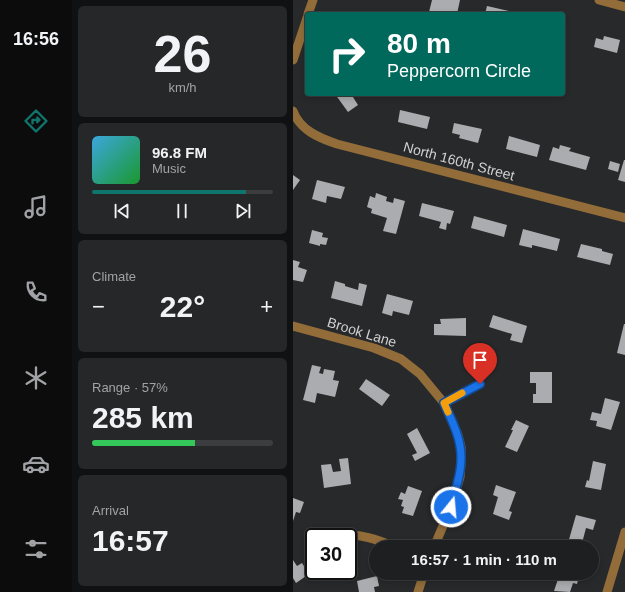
<!DOCTYPE html>
<html lang="en">
<head>
<meta charset="utf-8">
<style>
	:root { --surface:#1e1f20; --page:#262729; --text:#f1f3f6; --muted:#a1a2a5; --line:#3c3d3e; --accent:#0f766e }
	body { margin:0; font-family:Helvetica,sans-serif; background:var(--page); color:var(--text); height:100vh; display:flex; flex-direction:column; font-size:15px; white-space:nowrap }
	* { box-sizing:border-box; margin:0 }
	p { font-size:13px; color:var(--muted) }
	.icon { flex:none; width:22px; height:22px; fill:none; stroke:currentColor; stroke-width:2; stroke-linecap:round; stroke-linejoin:round }
	.map { position:relative; flex:1; overflow:hidden }
	.side { display:flex; flex-direction:column; gap:6px; padding:6px; background:#101112; width:221px }
	.side>* { flex:none }
	.hud { position:absolute; left:12px; top:12px; width:260px; height:84px; border-radius:4px; box-shadow:0 2px 6px #0003,0 0 0 1px var(--line); background:#00695c; color:#fff; overflow:hidden }
	.speed { position:absolute; left:12px; top:528px; display:flex; gap:8px; font-size:20px; font-weight:700; text-align:center }
	.speed>* { display:grid; place-content:center; width:52px; height:52px; border-radius:50%; background:var(--surface); box-shadow:0 2px 6px #0003,0 0 0 1px var(--line); line-height:1 }
	.speed .limit { border:2px solid #111; border-radius:6px; background:#fff; color:#111 }
	.pin { position:absolute; display:grid; place-items:center; width:34px; height:34px; color:#fff; margin:-41px -17px; border-radius:50% 50% 50% 0; rotate:-45deg; box-shadow:0 0 4px #0007 }
	.pin .icon { rotate:45deg }
	.me { position:absolute; width:44px; margin:-22px; rotate:17deg; stroke-linejoin:round; filter:drop-shadow(0 0 3px #0008) }
	.turn { display:flex; align-items:center; gap:14px; height:84px; padding:0 16px; font-size:18px }
	.turn .icon { width:52px; height:52px; stroke-width:2.5 }
	.turn b { display:block; font-size:28px; line-height:34px }
	.big { font-size:30px; font-weight:800; line-height:1.1 }
	.side .widget { flex:1; display:flex; flex-direction:column; justify-content:center; gap:6px; min-width:0; padding:0 14px; border-radius:6px; background:var(--page) }
	.side .dial { align-items:center; gap:0 }
	.dial b { font-size:52px; line-height:1 }
	.song { display:flex; align-items:center; gap:12px }
	.cover { width:48px; height:48px; border-radius:6px; background:linear-gradient(135deg,hsl(200 70% 55%),hsl(130 70% 35%)) }
	.played { height:4px; border-radius:2px; background:linear-gradient(90deg,var(--accent) 85%,var(--line) 85%) }
	.keys { display:flex; justify-content:space-around; direction:ltr }
	.heat { display:flex; justify-content:space-between; align-items:center; font-size:22px; direction:ltr }
	.charge { height:6px; border-radius:3px; background:linear-gradient(90deg,#34c759 57%,var(--line) 0) }
	.trip { position:absolute; left:76px; top:540px; width:230px; height:40px; border-radius:20px; background:var(--surface); box-shadow:0 2px 6px #0003,0 0 0 1px var(--line); font-weight:800; line-height:40px; text-align:center }
	main { display:flex; flex:1; min-height:0 }
	.tab-bar { display:flex; flex-direction:column; width:72px; justify-content:space-around; align-items:center; background:#0c0c0d; color:var(--muted) }
	.tab-bar .icon { width:28px; height:28px }
	.tab-bar .current { color:var(--accent) }
	.tab-bar b { font-size:18px; color:var(--text) }
	.map>svg:first-child { display:block }
	.building { fill:#abacaf }
	.lines { fill:none; stroke-linecap:round; stroke-linejoin:round }
	.minor { stroke:#926d3a; stroke-width:9 }
	.route-casing { stroke:#114b97; stroke-width:10 }
	.route { stroke:#1a73e8; stroke-width:7 }
	.slow { stroke:#f59e0b; stroke-width:7 }
	.labels { text-anchor:middle; stroke-width:4; stroke-linejoin:round; paint-order:stroke }
	.street-label { font-size:14px; fill:#d1d1d3; stroke:#28292b }
</style>
</head>
<body>
<main>
<nav class="tab-bar">
<b>16:56</b>
<svg class="icon current" aria-label="directions" viewBox="0 0 24 24"><path d="M12 3l9 9-9 9-9-9zM9 14v-3h6M13 9l2 2-2 2"/></svg>
<svg class="icon" aria-label="music" viewBox="0 0 24 24"><path d="M9 18V5l10-2v13"/><circle cx="6" cy="18" r="3"/><circle cx="16" cy="16" r="3"/></svg>
<svg class="icon" aria-label="phone" viewBox="0 0 24 24"><path d="M5 4h4l2 5-3 2q2 4 5 5l2-3 5 2v4C11 20 4 13 5 4z"/></svg>
<svg class="icon" aria-label="climate" viewBox="0 0 24 24"><path d="M12 3v18M4 7l16 10M4 17L20 7"/></svg>
<svg class="icon" aria-label="car" viewBox="0 0 24 24"><path d="M5 17H2v-5l4-1 3-4h7l3 4 3 1v5h-3M9 17h6M6 11h13"/><circle cx="7" cy="17" r="2"/><circle cx="17" cy="17" r="2"/></svg>
<svg class="icon" aria-label="filters" viewBox="0 0 24 24"><path d="M4 7h16M4 17h16"/><circle cx="9" cy="7" r="2"/><circle cx="15" cy="17" r="2"/></svg>
</nav>
<section class="side">
<div class="widget dial"><b>26</b><p>km/h</p></div>
<div class="widget">
<div class="song"><i class="cover"></i><div><b>96.8 FM</b><p>Music</p></div></div>
<div class="played"></div>
<div class="keys"><svg class="icon" aria-label="previous" viewBox="0 0 24 24"><path d="M18 5L8 12l10 7zM5 5v14"/></svg><svg class="icon" aria-label="pause" viewBox="0 0 24 24"><path d="M8 5v14M16 5v14"/></svg><svg class="icon" aria-label="next" viewBox="0 0 24 24"><path d="M6 5l10 7-10 7zM19 5v14"/></svg></div>
</div>
<div class="widget"><p>Climate</p>
<div class="heat"><a>−</a><b class="big">22°</b><a>+</a></div>
</div>
<div class="widget"><p>Range · 57%</p><b class="big">285 km</b><div class="charge"></div></div>
<div class="widget"><p>Arrival</p><b class="big">16:57</b></div>
</section>
<div class="map">
<svg width="332" height="592" viewBox="0 0 332 592">
	<rect width="100%" height="100%" fill="#28292b"/>
	<g class="building">
		<path d="M139,0H167L164,14H155L146,12V14L136,12Z"/>
		<path d="M194,6L220,12V14H192Z"/>
		<path d="M311,36L327,40L324,53L301,47L303,38L310,40Z"/>
		<path d="M42,94H58L65,105L55,112Z"/>
		<path d="M107,110L137,117L134,129L105,122Z"/>
		<path d="M161,123L189,129L185,143L166,138L167,135L159,133Z"/>
		<path d="M216,136L247,145L244,157L213,149Z"/>
		<path d="M267,145L278,148L276,151L297,157L293,170L256,160L260,147L266,149Z"/>
		<path d="M331,160H332V182L325,180Z"/>
		<path d="M317,161L327,164L325,172L315,169Z"/>
		<path d="M0,175L7,180L0,190Z"/>
		<path d="M24,180L52,187L48,199L34,196L33,203L19,199Z"/>
		<path d="M83,193L94,197L93,201L100,203L101,198L112,201L103,234L90,231L94,218L78,213L79,209L74,207L77,196L82,198Z"/>
		<path d="M129,203L161,211L157,224L154,223L153,230L146,228L148,222L126,216Z"/>
		<path d="M181,216L214,225L211,237L178,228Z"/>
		<path d="M230,229L267,239L264,251L239,245V248L226,245Z"/>
		<path d="M19,230L30,233L29,237L35,238L33,245L27,244V246L16,243Z"/>
		<path d="M288,244L309,249V251L320,254L317,265L284,257Z"/>
		<path d="M0,260L7,262L5,267L14,270L10,282L0,280Z"/>
		<path d="M42,281L52,284V286L65,290L66,283L74,285L69,306L38,298Z"/>
		<path d="M94,294L120,301L116,315L100,311L99,316L89,313Z"/>
		<path d="M200,315L234,326L229,343L217,340L219,334L196,327Z"/>
		<path d="M173,318V336L141,335V324H148L147,319Z"/>
		<path d="M331,324H332V355L324,353Z"/>
		<path d="M19,365L28,367L26,373L30,374L31,369L42,371L40,380L46,381L42,397L24,393L22,403L10,400Z"/>
		<path d="M237,372H259V403H240V394H243V383H237Z"/>
		<path d="M73,379L97,395L89,406L66,389Z"/>
		<path d="M312,398L327,402L318,430L303,426L304,421L297,420L299,412L308,414Z"/>
		<path d="M223,420L236,426L224,452L212,447L220,430H218Z"/>
		<path d="M124,428L137,453L122,461L119,455L124,453L114,434Z"/>
		<path d="M55,458L58,484L31,488L28,465L38,464L40,472L48,471L46,459Z"/>
		<path d="M300,461L313,464L308,490L292,487L294,480L296,481Z"/>
		<path d="M203,485L223,492L216,511L219,512L216,520L200,514L205,497L200,495Z"/>
		<path d="M115,486L129,491L120,516L109,513L111,507L108,506L110,500L105,499L108,492L112,494Z"/>
		<path d="M0,498L11,502L7,513L3,512L0,521Z"/>
		<path d="M283,515L303,520L300,530L293,528L288,547L275,543Z"/>
		<path d="M183,542L198,547H182Z"/>
		<path d="M0,560L4,566L9,563L16,574L3,583L0,578Z"/>
		<path d="M274,573H287L284,584L280,583L277,592L261,591L266,576L272,578Z"/>
		<path d="M84,576L86,586L81,587L82,592H66L64,581Z"/>
	</g>
	<g class="lines">
		<g class="minor">
			<path d="M306,0L332,7"/>
			<path d="M15,14L20,0"/>
			<path d="M0,60L14,18"/>
			<path d="M0,111C7,130 26,138 44,144L332,218"/>
			<path d="M0,326L81,348L108,359L127,374L151,403L165,435L168,447V464L167,477L158,507L141,547"/>
			<path d="M151,403L187,384"/>
			<path d="M48,536C68,533 85,540 103,547"/>
			<path d="M125,592L131,573"/>
			<path d="M314,592L332,532"/>
		</g>
	</g>
	<g class="lines">
		<g class="route-casing">
			<path id="route" d="M158,507C163,487 171,467 167,446C165,431 157,417 151,403L187,384"/>
		</g>
		<use href="#route" class="route"/>
		<path class="slow" d="M155,412L151,403L169,393"/>
	</g>
	<g class="labels">
		<g class="street-label">
			<text transform="translate(166 161) rotate(15)" y="5">North 160th Street</text>
			<text transform="translate(69 332) rotate(17)" y="5">Brook Lane</text>
		</g>
	</g>
</svg>
<div class="speed"><div class="limit">30</div></div>
<div class="pin" style="left:187px;top:384px;background:#d93025"><svg class="icon" aria-label="arrive" viewBox="0 0 24 24"><path d="M6 21V4h12l-3 4 3 4H6"/></svg></div>
<svg class="me" style="left:158px;top:507px" viewBox="-20 -20 40 40"><circle r="17" fill="#1a73e8" stroke="#fff" stroke-width="3"/><path d="M0-11L8 9 0 5-8 9z" fill="#fff"/></svg>
<div class="trip">16:57 · 1 min · 110 m</div>
<div class="hud">
<div class="turn"><svg class="icon" aria-label="right" viewBox="0 0 24 24"><path d="M7 20v-9h11M14 6l5 5-5 5"/></svg><div><b>80 m</b>Peppercorn Circle</div></div>
</div>
</div>
</main>
</body>
</html>
